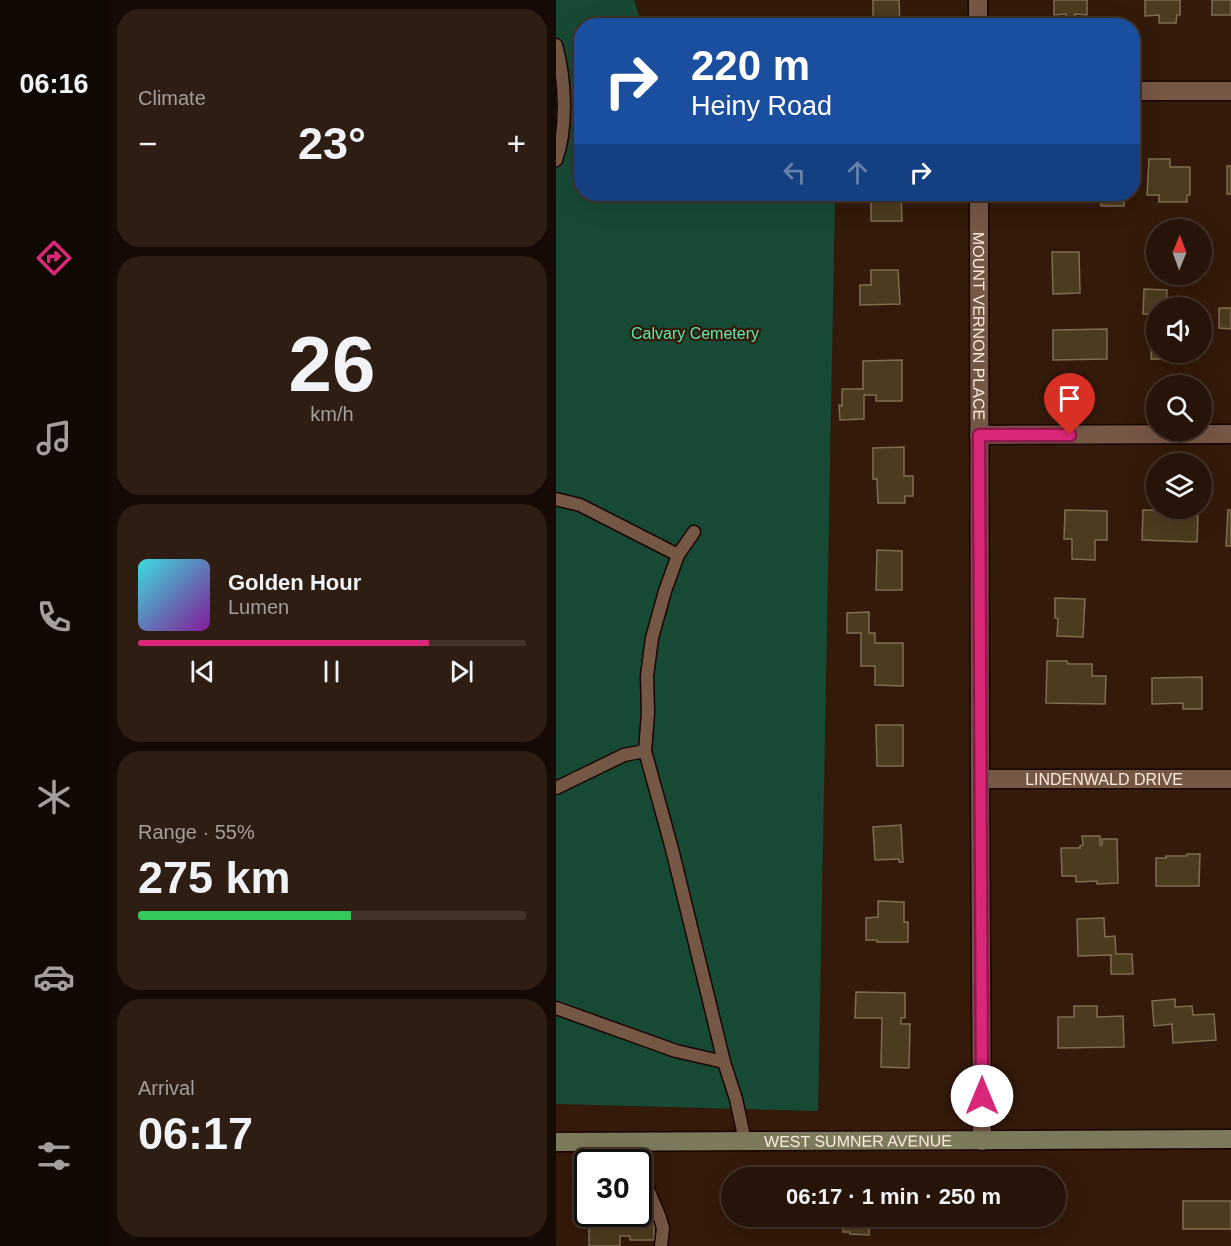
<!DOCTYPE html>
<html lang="en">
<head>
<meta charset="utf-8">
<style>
	:root { --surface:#261408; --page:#2e1d12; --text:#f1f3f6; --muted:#a49e9c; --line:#423329; --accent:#db2777 }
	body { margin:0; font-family:Arial,sans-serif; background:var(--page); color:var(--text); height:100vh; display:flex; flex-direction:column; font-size:22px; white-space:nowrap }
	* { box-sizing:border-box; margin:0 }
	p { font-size:20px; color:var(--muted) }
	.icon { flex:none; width:33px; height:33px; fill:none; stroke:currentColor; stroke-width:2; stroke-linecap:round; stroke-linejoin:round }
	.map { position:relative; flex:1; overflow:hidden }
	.drawer { display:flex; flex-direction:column; gap:9px; padding:9px; background:#150b04; width:448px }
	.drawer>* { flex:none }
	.hud { position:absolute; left:18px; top:18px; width:566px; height:183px; border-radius:24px; box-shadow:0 6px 24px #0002,0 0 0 2px var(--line); background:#1a4fa0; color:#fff; overflow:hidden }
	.needle { width:39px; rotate:1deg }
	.fabs { position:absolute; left:590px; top:219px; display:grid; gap:12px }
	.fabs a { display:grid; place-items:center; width:66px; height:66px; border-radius:50%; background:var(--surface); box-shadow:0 6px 24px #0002,0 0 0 2px var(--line); font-size:30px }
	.speed { position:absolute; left:18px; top:1149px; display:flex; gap:12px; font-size:30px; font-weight:700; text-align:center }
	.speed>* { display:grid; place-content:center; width:78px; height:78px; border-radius:50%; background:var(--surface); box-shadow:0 6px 24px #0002,0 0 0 2px var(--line); line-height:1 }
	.speed .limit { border:3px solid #111; border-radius:9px; background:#fff; color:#111 }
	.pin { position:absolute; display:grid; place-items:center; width:51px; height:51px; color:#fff; margin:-62px -26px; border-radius:50% 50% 50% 0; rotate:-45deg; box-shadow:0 0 6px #0007 }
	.pin .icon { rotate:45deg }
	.me { position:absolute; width:66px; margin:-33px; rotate:0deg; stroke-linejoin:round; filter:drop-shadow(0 0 4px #0008) }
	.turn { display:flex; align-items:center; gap:21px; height:126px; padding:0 18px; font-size:27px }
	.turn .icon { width:78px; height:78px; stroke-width:2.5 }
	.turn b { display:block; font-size:42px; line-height:51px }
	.lanes { display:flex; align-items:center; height:57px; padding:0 18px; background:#0003; justify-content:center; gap:30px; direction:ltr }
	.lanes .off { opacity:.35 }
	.big { font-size:45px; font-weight:800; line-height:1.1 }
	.drawer .widget { flex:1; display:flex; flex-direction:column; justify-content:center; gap:9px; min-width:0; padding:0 21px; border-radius:24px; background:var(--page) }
	.drawer .dial { align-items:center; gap:0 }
	.dial b { font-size:78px; line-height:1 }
	.song { display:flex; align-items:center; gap:18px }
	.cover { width:72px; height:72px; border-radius:9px; background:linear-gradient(135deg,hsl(180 70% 55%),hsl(290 70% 35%)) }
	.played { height:6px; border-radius:3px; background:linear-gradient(90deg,var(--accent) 75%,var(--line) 75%) }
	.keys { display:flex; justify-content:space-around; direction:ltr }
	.heat { display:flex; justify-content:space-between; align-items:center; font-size:33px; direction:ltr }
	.charge { height:9px; border-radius:4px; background:linear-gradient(90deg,#34c759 55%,var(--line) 0) }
	.trip { position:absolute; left:165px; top:1167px; width:345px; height:60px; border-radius:30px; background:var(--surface); box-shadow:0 6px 24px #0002,0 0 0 2px var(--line); font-weight:800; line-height:60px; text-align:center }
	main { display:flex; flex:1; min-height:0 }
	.menu { display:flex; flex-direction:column; width:108px; justify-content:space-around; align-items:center; background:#0f0803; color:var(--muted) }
	.menu .icon { width:42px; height:42px }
	.menu .current { color:var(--accent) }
	.menu b { font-size:27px; color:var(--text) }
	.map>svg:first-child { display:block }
	.green { fill:#174a35 }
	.building { fill:#4b3b1f; stroke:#7f6d50; stroke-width:1.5 }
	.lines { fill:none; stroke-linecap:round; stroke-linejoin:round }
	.lane-casing { stroke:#1a0400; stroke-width:15 }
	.street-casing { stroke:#1a0400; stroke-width:21 }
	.secondary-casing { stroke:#1a0400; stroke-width:21 }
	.lane { stroke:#755746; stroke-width:12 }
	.street { stroke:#755746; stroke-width:18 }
	.secondary { stroke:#7d795b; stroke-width:18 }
	.route-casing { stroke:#8e194d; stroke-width:15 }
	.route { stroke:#db2777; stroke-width:10 }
	.labels { text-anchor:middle; stroke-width:4.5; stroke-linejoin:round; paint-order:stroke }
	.street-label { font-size:16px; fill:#fbe9df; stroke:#331a0a }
	.park-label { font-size:16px; fill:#61e8b0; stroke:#331a0a }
</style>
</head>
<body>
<main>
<nav class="menu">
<b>06:16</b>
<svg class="icon current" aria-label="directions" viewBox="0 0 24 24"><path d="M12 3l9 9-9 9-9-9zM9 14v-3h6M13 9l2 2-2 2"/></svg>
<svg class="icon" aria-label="music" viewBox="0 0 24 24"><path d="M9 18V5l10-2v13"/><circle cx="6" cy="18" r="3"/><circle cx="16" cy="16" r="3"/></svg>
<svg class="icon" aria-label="phone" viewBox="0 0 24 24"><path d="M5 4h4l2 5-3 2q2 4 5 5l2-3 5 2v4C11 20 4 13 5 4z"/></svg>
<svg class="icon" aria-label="climate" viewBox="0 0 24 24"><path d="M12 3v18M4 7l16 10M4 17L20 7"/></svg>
<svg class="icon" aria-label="car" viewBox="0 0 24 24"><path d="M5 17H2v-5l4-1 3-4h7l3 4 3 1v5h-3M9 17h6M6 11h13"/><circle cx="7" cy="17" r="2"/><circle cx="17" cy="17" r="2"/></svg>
<svg class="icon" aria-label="filters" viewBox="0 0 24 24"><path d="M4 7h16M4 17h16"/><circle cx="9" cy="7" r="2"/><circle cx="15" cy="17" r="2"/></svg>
</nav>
<section class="drawer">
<div class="widget"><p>Climate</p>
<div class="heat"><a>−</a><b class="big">23°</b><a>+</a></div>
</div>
<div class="widget dial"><b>26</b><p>km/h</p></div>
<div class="widget">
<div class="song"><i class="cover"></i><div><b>Golden Hour</b><p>Lumen</p></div></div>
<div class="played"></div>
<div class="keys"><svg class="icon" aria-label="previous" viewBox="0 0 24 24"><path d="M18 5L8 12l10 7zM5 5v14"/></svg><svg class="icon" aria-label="pause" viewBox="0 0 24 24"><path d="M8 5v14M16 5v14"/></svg><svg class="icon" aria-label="next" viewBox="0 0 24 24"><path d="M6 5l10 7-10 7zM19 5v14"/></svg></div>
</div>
<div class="widget"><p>Range · 55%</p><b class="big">275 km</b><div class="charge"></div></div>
<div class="widget"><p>Arrival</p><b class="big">06:17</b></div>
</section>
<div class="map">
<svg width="675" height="1246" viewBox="0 0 675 1246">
	<rect width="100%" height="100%" fill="#331a0a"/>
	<path class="green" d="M0,0H78L86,25L26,26V194H279L262,1111L0,1104Z"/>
	<g class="building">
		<path d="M317,0H343L344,26H317Z"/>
		<path d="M498,0H531V15L519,14V18H510V14L498,15Z"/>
		<path d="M589,0H624V15H621L620,23H603V15L589,16Z"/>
		<rect x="656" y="0" width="19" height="15"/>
		<path d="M593,159H614V167H634V195H631V202H603V195H591Z"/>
		<rect x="671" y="166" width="4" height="28"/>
		<path d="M315,194H345L346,221H315Z"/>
		<path d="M497,194H536V200H520V196L497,195Z"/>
		<rect x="545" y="194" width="23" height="12"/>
		<path d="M496,252H523L524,293L497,294Z"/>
		<path d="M315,270H342L344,304L304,305V285H315Z"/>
		<path d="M588,289L611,290L610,308H600V314H587Z"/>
		<path d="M663,308H675V329L663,328Z"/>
		<path d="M551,329V359L497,360V330Z"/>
		<path d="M596,336H600V352H641V359H595Z"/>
		<path d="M346,360V401H320V395H308V419L284,420L283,405L286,406V389H307V361Z"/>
		<path d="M348,447V476H357V496H349V503H322L321,479H317V448Z"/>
		<path d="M509,510L551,511V540H539V560L516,559V539H508Z"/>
		<path d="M587,510L624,511V515L642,516L641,542L586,540Z"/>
		<path d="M672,510H675V546H670Z"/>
		<path d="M321,550L346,551V590H320Z"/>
		<path d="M499,598L529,599L527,637L501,636L502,619L499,618Z"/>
		<path d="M313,612V633H319V643H347V686L319,685V666H305V633H291V613Z"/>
		<path d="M491,661H511L512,664H536V676H550L549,704L490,703Z"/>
		<path d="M646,677V709H627V703L596,704V678Z"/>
		<path d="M320,725H347V766H321Z"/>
		<path d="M345,825L347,862H343V859L319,860L317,827Z"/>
		<path d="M526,836H544V845H546V839H561L562,883L541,884V881L520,882V876H506L505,848H524V846L527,845Z"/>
		<path d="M631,854H644L643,886H600V858H610V856H631Z"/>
		<path d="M322,901L348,902V922H352V942H321V940H310V918L322,917Z"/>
		<path d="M548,918L549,937L559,936L560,954H576L577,974H555V955L522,956L521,919Z"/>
		<path d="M300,992L349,993V1018H345V1024H354L353,1068L325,1067L326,1018H299Z"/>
		<path d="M619,999V1007L636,1006L637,1015L658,1014L660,1040L617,1043L616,1024L598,1026L596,1001Z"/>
		<path d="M518,1006H541V1017L567,1016L568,1047L502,1048V1017H518Z"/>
		<rect x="627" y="1201" width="48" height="28"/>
		<path d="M33,1214H63V1220H74V1218H98V1240H74V1236H64V1246H33Z"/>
		<path d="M287,1216H313V1235L294,1234V1232H287Z"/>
	</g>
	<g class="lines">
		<g class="lane-casing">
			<g id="lane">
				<path d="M0,45C9,77 12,128 0,160"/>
				<path d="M0,499L24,505L122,555"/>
				<path d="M138,532L122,555L109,591L96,638L91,676L92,713L89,751L116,849L168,1062L180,1099L189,1141"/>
				<path d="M0,788L68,755L89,751"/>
				<path d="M0,1008L120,1051L168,1062"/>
				<path d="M81,1141L91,1187L103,1215L107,1228L105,1246"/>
			</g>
		</g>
		<g class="street-casing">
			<g id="street">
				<path d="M422,0V26"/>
				<path d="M576,91H675"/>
				<path id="s1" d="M423,194L424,779L426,1141"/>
				<path d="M423,435L675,434"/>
				<path id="s2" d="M424,779H675"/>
			</g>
		</g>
		<g class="secondary-casing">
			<g id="secondary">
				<path id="s3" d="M0,1142L675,1139"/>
			</g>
		</g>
		<use href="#lane" class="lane"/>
		<use href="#street" class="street"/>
		<use href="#secondary" class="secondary"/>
	</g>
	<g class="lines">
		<g class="route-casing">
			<path id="route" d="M426,1096L423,435H514"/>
		</g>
		<use href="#route" class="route"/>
	</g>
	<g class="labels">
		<g class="street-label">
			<text dy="6" stroke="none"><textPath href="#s1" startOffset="132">MOUNT VERNON PLACE</textPath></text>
			<text dy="6" stroke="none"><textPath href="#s2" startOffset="124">LINDENWALD DRIVE</textPath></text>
			<text dy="6" stroke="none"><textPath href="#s3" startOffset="302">WEST SUMNER AVENUE</textPath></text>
		</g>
		<g class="park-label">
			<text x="139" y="339">Calvary Cemetery</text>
		</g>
	</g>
</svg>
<div class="fabs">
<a><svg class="needle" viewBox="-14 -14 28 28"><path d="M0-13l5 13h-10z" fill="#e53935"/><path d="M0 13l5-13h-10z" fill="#a49e9c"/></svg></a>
<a><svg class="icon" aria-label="sound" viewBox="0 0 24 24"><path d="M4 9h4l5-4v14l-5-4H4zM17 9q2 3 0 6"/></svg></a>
<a><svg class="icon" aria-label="search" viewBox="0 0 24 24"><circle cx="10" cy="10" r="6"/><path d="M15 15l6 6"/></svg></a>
<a><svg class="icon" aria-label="layers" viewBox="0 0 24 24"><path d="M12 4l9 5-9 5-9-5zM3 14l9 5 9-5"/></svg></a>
</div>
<div class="speed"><div class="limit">30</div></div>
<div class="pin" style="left:514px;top:435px;background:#d93025"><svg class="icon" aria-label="arrive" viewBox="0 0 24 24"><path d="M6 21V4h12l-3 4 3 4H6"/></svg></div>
<svg class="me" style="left:426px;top:1096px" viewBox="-20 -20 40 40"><circle r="19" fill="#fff"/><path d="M0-13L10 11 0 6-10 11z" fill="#db2777"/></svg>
<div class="trip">06:17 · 1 min · 250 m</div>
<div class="hud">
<div class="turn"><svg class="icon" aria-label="right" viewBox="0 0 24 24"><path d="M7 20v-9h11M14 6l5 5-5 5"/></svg><div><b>220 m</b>Heiny Road</div></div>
<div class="lanes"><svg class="icon off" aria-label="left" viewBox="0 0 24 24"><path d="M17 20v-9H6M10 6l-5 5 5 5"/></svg><svg class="icon off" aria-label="ahead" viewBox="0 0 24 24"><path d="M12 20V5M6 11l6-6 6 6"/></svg><svg class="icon" aria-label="right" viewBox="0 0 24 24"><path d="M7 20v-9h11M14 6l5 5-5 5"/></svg></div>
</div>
</div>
</main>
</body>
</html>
